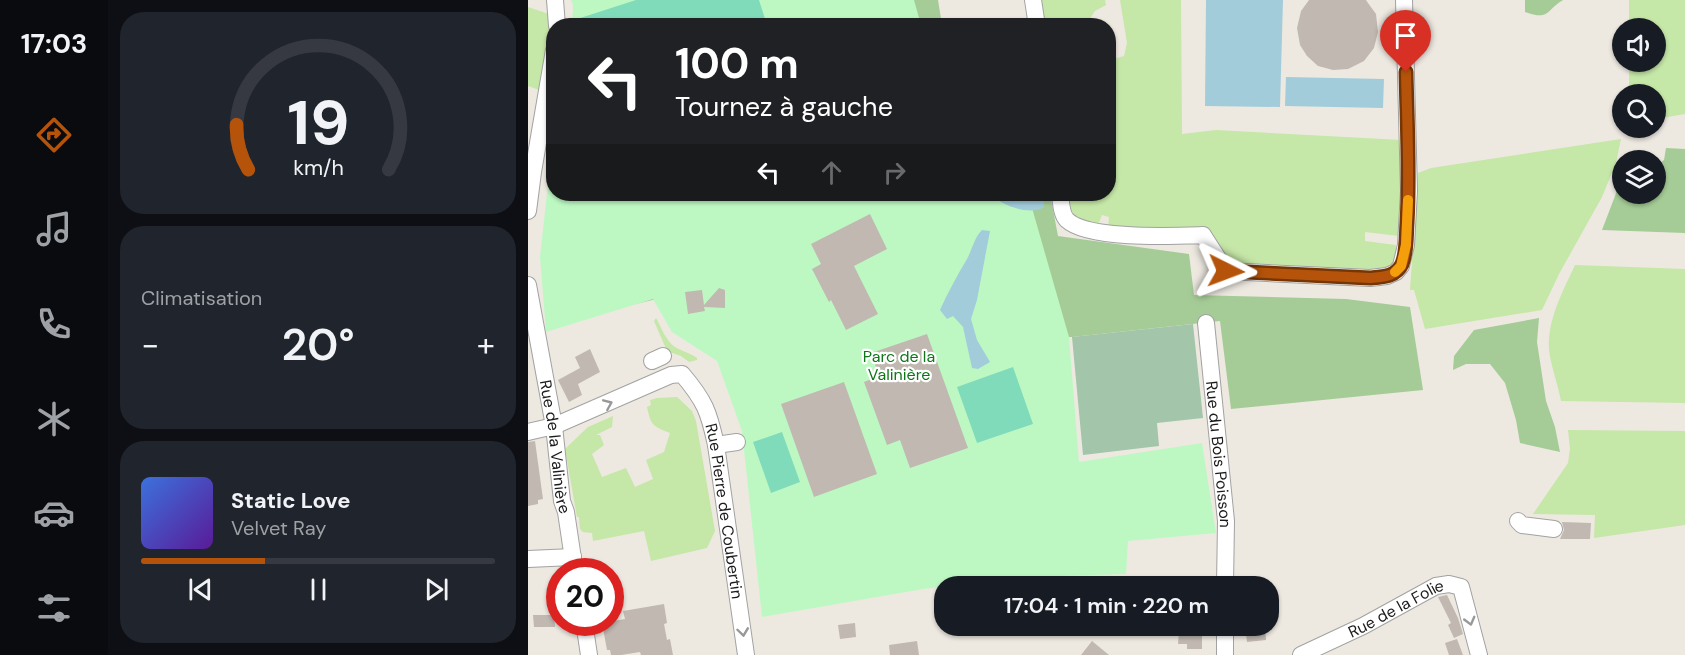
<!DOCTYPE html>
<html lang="fr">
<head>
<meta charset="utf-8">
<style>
	:root { --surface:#171b24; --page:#20242c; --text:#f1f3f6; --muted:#9ea1a6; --line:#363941; --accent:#b45309 }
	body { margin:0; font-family:"DM Sans",sans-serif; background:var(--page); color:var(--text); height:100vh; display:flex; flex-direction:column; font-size:22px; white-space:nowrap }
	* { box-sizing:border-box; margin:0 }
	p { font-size:20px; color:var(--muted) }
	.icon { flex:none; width:33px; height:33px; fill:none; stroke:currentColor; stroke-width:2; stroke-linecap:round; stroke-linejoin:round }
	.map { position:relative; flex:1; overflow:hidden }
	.side { display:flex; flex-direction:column; gap:12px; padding:12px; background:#0d0f14; width:420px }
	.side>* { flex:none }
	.banner { position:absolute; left:18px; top:18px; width:570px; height:183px; border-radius:24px; box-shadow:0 2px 4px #0004; background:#202124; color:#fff; overflow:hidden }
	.tools { position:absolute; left:1084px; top:18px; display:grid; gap:12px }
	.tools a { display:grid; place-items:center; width:54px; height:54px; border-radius:50%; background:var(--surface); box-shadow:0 2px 4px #0004; font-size:30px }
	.speed { position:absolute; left:18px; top:558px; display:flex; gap:12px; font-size:30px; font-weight:700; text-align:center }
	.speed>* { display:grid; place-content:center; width:78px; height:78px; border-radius:50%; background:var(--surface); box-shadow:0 2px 4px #0004; line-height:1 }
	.speed .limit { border:9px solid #d22; background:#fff; color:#111 }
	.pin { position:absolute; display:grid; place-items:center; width:51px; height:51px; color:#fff; margin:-62px -26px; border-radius:50% 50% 50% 0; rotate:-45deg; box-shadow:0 0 6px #0007 }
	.pin .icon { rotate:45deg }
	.me { position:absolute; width:66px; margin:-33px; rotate:93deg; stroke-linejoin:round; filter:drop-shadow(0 0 4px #0008) }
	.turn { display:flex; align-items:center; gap:21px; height:126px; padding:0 30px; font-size:27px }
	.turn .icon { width:78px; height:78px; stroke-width:2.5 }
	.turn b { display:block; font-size:42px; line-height:51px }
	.lanes { display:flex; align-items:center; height:57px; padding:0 30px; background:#0003; justify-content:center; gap:30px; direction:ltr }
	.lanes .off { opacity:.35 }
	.big { font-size:45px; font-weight:600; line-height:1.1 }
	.side .tile { flex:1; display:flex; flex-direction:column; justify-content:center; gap:9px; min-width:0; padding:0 21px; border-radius:24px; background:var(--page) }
	.side .dial { align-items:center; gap:0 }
	.dial svg { height:156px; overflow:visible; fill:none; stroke:var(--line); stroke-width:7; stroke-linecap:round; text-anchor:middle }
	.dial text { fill:var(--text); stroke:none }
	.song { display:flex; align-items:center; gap:18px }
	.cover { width:72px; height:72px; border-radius:9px; background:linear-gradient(135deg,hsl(220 70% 55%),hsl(270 70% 35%)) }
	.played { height:6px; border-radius:3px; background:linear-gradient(90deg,var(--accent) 35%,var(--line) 35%) }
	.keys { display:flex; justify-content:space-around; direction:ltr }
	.heat { display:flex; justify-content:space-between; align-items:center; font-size:33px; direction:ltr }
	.trip { position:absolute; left:406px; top:576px; width:345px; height:60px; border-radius:24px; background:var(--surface); box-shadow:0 2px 4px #0004; font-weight:600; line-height:60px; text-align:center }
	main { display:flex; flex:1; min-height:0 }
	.menu { display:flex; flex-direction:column; width:108px; justify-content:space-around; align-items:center; background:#090b0e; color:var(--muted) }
	.menu .icon { width:42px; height:42px }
	.menu .current { color:var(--accent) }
	.menu b { font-size:27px; color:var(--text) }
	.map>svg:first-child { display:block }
	.grass { fill:#c5e7a7 }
	.forest { fill:#a5cc96 }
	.cemetery { fill:#a3c5a9 }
	.park { fill:#bdf8c3 }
	.pitch { fill:#80dbba }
	.water { fill:#a2ccda }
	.building { fill:#c1b8b1 }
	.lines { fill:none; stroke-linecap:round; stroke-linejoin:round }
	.minor-casing { stroke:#a2a2a2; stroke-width:18 }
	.minor { stroke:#fff; stroke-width:16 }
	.oneway { stroke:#989898 }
	.route-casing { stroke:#753606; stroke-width:15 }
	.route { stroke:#b45309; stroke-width:10 }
	.slow { stroke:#f59e0b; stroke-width:10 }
	.labels { text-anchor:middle; stroke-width:4.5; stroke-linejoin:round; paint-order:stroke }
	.park-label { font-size:16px; fill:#0d7618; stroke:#fff }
	.street-label { font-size:16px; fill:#1b1b1b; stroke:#fff }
</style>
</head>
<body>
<main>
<nav class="menu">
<b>17:03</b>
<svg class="icon current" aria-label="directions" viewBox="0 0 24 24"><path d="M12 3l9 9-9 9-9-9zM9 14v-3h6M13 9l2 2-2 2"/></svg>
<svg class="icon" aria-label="music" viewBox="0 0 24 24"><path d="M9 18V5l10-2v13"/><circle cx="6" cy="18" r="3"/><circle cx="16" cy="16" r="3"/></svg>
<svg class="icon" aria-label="phone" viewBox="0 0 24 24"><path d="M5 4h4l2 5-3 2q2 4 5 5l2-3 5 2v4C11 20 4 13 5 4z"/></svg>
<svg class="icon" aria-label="climate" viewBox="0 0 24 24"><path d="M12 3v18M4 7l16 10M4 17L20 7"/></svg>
<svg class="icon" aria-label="car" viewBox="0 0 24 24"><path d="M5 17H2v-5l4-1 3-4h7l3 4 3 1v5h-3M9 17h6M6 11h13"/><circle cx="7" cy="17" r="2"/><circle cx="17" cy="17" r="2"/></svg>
<svg class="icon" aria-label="filters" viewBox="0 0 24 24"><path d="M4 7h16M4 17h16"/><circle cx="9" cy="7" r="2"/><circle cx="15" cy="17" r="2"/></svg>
</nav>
<section class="side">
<div class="tile dial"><svg viewBox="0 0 100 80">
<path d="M14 69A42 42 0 1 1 86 69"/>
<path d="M14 69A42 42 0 0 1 8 46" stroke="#b45309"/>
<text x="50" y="56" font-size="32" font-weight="700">19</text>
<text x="50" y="72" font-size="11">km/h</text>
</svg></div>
<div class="tile"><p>Climatisation</p>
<div class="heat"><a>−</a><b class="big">20°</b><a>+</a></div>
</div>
<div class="tile">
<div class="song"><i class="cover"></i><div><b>Static Love</b><p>Velvet Ray</p></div></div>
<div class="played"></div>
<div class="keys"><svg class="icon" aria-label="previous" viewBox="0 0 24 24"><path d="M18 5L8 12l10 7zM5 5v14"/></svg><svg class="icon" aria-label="pause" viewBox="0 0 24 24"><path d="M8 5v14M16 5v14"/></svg><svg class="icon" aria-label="next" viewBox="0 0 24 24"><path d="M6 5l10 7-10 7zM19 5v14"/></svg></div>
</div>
</section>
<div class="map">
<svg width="1157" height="655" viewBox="0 0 1157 655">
	<rect width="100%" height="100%" fill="#ede9e1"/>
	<g class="grass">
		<path d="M512,0H577L578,5L567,11L561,20L563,25H515Z"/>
		<path d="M592,0H653L654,134L688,130L874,140L871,236L837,232V241L868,245V260L859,269L700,268L675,229H580L581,217L574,215L570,225C545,218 545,220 540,194H580L581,57L582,60L596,56L599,43Z"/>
		<path d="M1101,0H1157V114L1128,119V94H1101V62H1128V28H1101Z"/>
		<path d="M0,7L24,15L11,90L0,86Z"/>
		<path d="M1093,139L1088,163L1074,197L1031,274L1014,310L897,329L886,290H882L890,173L903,168Z"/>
		<path d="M1047,265L1157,269V403L1033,401C1030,385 1023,366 1021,350C1019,320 1035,291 1047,265Z"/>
		<path d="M128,318C133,327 138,341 147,347C154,351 162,353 169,358V360L161,362L153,356L139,351L126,321Z"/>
		<path d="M149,397L164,411L168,421L187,531L179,548L123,561L116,531L65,541L64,533L55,532L52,529L51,517H49L37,449L60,427L85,416L84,427L68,435H72L76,445L64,454L74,477L98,468L107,487L125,479L118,460L136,452L142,433C125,426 123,426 119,407L123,405L122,400L129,398Z"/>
		<path d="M1040,430L1157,431V525L1066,538L1067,515L1005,514L1040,463L1042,449Z"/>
	</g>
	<g class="forest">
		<path d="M333,0H410L414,25H344Z"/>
		<path d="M997,0H1035C1018,10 1022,21 997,12Z"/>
		<path d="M1138,148L1157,149V233L1074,230L1095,175V194H1128V166L1136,160Z"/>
		<path d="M26,194H522L530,236L661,254L666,295L818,299L882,307L895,390L703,409L692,321L544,337L450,336L210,280L22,324Z"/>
		<path d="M1011,318L1009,342L1018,401L1027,427L1032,452L992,443L988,420L977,383L962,364H938L925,370L926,356L946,330Z"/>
	</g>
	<path class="cemetery" d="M665,324L675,418L629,423L631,446L555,455L544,337Z"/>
	<g class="park">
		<path d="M43,0H386L393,25H44L45,5Z"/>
		<path d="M25,138L26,194H500L541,337L551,462L674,443L688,533L600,541L598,574L495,577L395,589L234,617L214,431L189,361L144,332L125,299L18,332L12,257Z"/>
	</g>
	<g class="pitch">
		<path d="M108,0H231L239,25H48L46,20Z"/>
		<path d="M485,367L505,424L449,443L429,387Z"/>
		<path d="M254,432L272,482L243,493L225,442Z"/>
	</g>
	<g class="water">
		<path d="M678,0H755L752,107L677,106Z"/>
		<path d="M758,77L856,79L855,108L757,106Z"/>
		<path d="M464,194H515L516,207C504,216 472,206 464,194Z"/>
		<path d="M454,230L462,231L449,300L443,319L449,340L462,362L450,369L444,368L435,327L425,316L419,319L412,310C420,292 429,276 439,259C444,250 446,238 454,230Z"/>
	</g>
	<g class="building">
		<path d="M781,0H838L840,3L848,14L850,32L846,48L836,61L820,69L805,70L790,66L779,56L772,45L769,28L773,11Z"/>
		<path d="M342,214L359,249L326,266L350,314L318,330L303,300L301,302L284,269L293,264L283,244Z"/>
		<path d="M191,288L197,290V308L176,307L177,311L160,314L157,292L174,290L176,305Z"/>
		<path d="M399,334L440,448L382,468L372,440L359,445L336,382L351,376L343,353Z"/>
		<path d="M62,349L72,372L50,384L54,395L41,402L30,380L52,368L47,357Z"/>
		<path d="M316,382L349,474L286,497L253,404Z"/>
		<path d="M7,441L15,499L10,500V504L0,506V442Z"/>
		<path d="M1034,522L1063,523L1062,539H1032L1036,530Z"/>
		<path d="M919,595L930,618L935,634L926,638L920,625L923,623L910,597Z"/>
		<path d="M136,604L139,623L136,624L139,640L142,639L145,655H113L112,652L93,655H83L82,650H79L74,623L97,619L95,611Z"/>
		<path d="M5,615H26L27,627H6Z"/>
		<path d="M327,623L328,637L312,639L310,625Z"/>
		<path d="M717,626H737L738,640L719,642Z"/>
		<path d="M657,628H674V649H659V644H650L651,630H657Z"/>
		<path d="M929,639L935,655H921L917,643Z"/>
		<path d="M389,641L391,655H362L361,645Z"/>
		<path d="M564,641L581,655H553Z"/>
	</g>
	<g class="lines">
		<g class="minor-casing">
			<g id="minor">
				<path d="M27,0L29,26"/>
				<path d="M505,0L509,26"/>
				<path d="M532,194C533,201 533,214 539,220C560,240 646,236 675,235L698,271L842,278L859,276L868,272L873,266L878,245L881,191L876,0"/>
				<path d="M0,211L5,172L26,50"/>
				<path id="s1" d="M0,285L26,426L34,501L38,512L47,572"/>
				<path id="s2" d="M678,323L698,521L697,586"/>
				<path d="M124,361L135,356"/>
				<path id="s3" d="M0,432L26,426L143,375L154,374C177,401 181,412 188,445L218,655"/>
				<path d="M188,445L209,442"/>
				<path d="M990,521L994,525L1026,529"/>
				<path d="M0,559L45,557"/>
				<path d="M56,622L61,655"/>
				<path d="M697,655V626"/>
				<path id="s4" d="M773,655L835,626L908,586L921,584L933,587L951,655"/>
			</g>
		</g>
		<use href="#minor" class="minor"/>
	</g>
	<defs><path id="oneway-chevron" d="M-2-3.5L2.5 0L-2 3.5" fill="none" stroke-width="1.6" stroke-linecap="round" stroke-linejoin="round" transform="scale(1.5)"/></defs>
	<g class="oneway">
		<use href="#oneway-chevron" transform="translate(80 404) rotate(-23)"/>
		<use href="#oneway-chevron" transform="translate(942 621) rotate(75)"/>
		<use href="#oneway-chevron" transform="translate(215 632) rotate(82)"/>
	</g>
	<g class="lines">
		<g class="route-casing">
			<path id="route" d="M698,271L842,278C854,277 868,277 874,264C879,252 878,236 879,223C882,173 879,122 878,72"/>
		</g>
		<use href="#route" class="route"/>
		<path class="slow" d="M867,272L873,266L878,245L880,200"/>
	</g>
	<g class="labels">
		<g class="park-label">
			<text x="371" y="362">Parc de la<tspan x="371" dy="18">Valinière</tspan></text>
		</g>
		<g class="street-label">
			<text dy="6" stroke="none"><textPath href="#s1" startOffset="164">Rue de la Valinière</textPath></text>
			<text dy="6" stroke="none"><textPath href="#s2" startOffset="132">Rue du Bois Poisson</textPath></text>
			<text dy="6" stroke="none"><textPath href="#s3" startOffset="312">Rue Pierre de Coubertin</textPath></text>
			<text dy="6" stroke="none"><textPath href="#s4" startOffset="106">Rue de la Folie</textPath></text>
		</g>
	</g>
</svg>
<div class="tools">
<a><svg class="icon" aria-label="sound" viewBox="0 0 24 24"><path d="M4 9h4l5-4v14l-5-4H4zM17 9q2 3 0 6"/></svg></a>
<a><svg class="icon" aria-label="search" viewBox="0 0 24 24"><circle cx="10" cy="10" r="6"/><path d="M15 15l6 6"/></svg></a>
<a><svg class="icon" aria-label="layers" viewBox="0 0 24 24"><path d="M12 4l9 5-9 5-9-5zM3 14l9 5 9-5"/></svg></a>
</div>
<div class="speed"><div class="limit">20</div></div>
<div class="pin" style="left:878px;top:72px;background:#d93025"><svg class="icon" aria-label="arrive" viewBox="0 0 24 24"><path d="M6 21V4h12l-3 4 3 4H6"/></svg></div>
<svg class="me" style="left:698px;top:271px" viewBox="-20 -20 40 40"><path d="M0-17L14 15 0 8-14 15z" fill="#b45309" stroke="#fff" stroke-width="4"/></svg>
<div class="trip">17:04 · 1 min · 220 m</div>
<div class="banner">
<div class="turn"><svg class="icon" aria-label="left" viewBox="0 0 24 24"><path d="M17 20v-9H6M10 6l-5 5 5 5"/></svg><div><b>100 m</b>Tournez à gauche</div></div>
<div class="lanes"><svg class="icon" aria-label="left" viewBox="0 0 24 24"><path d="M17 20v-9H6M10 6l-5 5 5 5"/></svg><svg class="icon off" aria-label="ahead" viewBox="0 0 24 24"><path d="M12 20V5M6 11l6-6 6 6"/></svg><svg class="icon off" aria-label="right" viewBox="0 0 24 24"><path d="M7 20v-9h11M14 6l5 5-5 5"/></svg></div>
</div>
</div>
</main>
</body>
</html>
